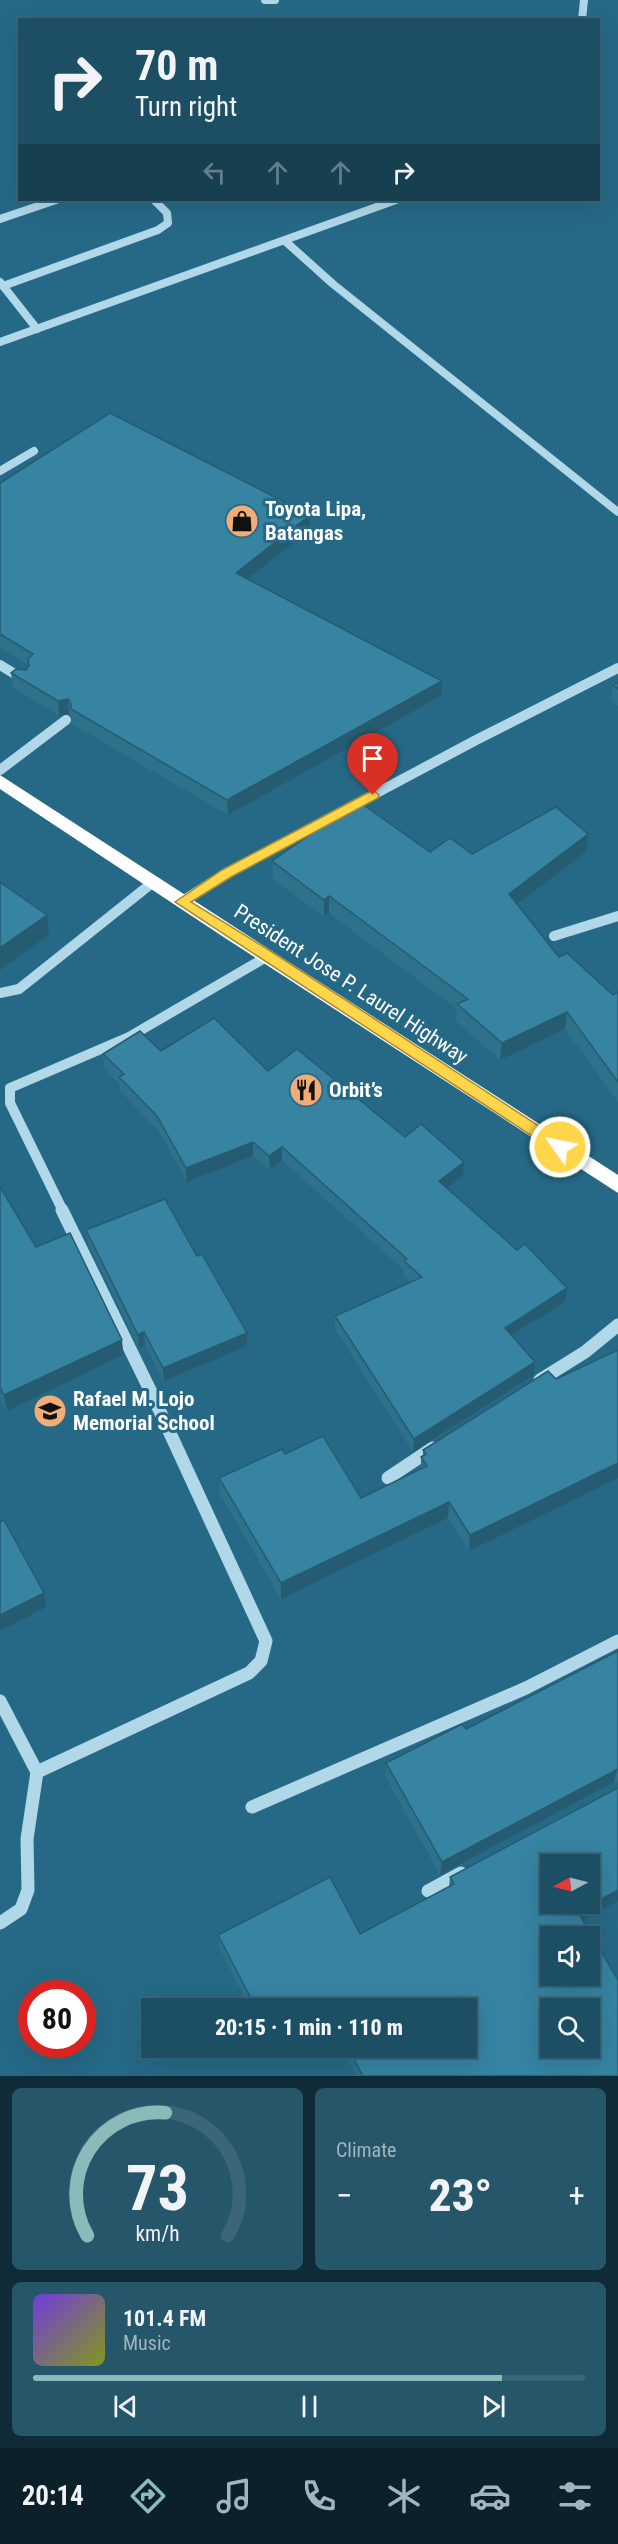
<!DOCTYPE html>
<html lang="en">
<head>
<meta charset="utf-8">
<style>
	:root { --surface:#1c4f64; --page:#25566a; --text:#f1f3f6; --muted:#a0b5bf; --line:#3a6678; --accent:#8bbbb9 }
	body { margin:0; font-family:"Roboto Condensed",sans-serif; background:var(--page); color:var(--text); height:100vh; display:flex; flex-direction:column; font-size:22px; white-space:nowrap }
	* { box-sizing:border-box; margin:0 }
	p { font-size:20px; color:var(--muted) }
	.icon { flex:none; width:33px; height:33px; fill:none; stroke:currentColor; stroke-width:2; stroke-linecap:round; stroke-linejoin:round }
	.map { position:relative; height:2076px; overflow:hidden }
	.drawer { display:flex; flex-direction:column; gap:12px; padding:12px; background:#0f2b37; flex:1 }
	.drawer>* { flex:none }
	.banner { position:absolute; left:18px; top:18px; width:582px; height:183px; border-radius:0px; box-shadow:0 6px 24px #0002,0 0 0 2px var(--line); background:#1c4f64; color:var(--text); overflow:hidden }
	.needle { width:39px; rotate:263deg }
	.controls { position:absolute; left:540px; top:1854px; display:grid; gap:12px }
	.controls a { display:grid; place-items:center; width:60px; height:60px; border-radius:0px; background:var(--surface); box-shadow:0 6px 24px #0002,0 0 0 2px var(--line); font-size:30px }
	.speed { position:absolute; left:18px; top:1980px; display:flex; gap:12px; font-size:30px; font-weight:700; text-align:center }
	.speed>* { display:grid; place-content:center; width:78px; height:78px; border-radius:50%; background:var(--surface); box-shadow:0 6px 24px #0002,0 0 0 2px var(--line); line-height:1 }
	.speed .limit { border:9px solid #d22; background:#fff; color:#111 }
	.pin { position:absolute; display:grid; place-items:center; width:51px; height:51px; color:#fff; margin:-62px -26px; border-radius:50% 50% 50% 0; rotate:-45deg; box-shadow:0 0 6px #0007 }
	.pin .icon { rotate:45deg }
	.me { position:absolute; width:66px; margin:-33px; rotate:303deg; stroke-linejoin:round; filter:drop-shadow(0 0 4px #0008) }
	.turn { display:flex; align-items:center; gap:21px; height:126px; padding:0 18px; font-size:27px }
	.turn .icon { width:78px; height:78px; stroke-width:2.5 }
	.turn b { display:block; font-size:42px; line-height:51px }
	.lanes { display:flex; align-items:center; height:57px; padding:0 18px; background:#0003; justify-content:center; gap:30px; direction:ltr }
	.lanes .off { opacity:.35 }
	.big { font-size:45px; font-weight:800; line-height:1.1 }
	.drawer .widget { flex:1; display:flex; flex-direction:column; justify-content:center; gap:9px; min-width:0; padding:0 21px; border-radius:9px; background:var(--page) }
	.drawer .dial { align-items:center; gap:0 }
	.dial svg { height:156px; overflow:visible; fill:none; stroke:var(--line); stroke-width:7; stroke-linecap:round; text-anchor:middle }
	.dial text { fill:var(--text); stroke:none }
	.song { display:flex; align-items:center; gap:18px }
	.cover { width:72px; height:72px; border-radius:9px; background:linear-gradient(135deg,hsl(260 70% 55%),hsl(70 70% 35%)) }
	.played { height:6px; border-radius:3px; background:linear-gradient(90deg,var(--accent) 85%,var(--line) 85%) }
	.keys { display:flex; justify-content:space-around; direction:ltr }
	.heat { display:flex; justify-content:space-between; align-items:center; font-size:33px; direction:ltr }
	.drawer .tiles { flex:1; display:grid; gap:12px; grid-template-columns:1fr 1fr }
	.widget:last-child { grid-column:span 2 }
	.trip { position:absolute; left:141px; top:1998px; width:336px; height:60px; border-radius:0px; background:var(--surface); box-shadow:0 6px 24px #0002,0 0 0 2px var(--line); font-weight:800; line-height:60px; text-align:center }
	.menu { display:flex; height:96px; justify-content:space-around; align-items:center; background:#0b2028; color:var(--muted) }
	.menu .icon { width:42px; height:42px }
	.menu .active { color:var(--accent) }
	.menu b { font-size:27px; color:var(--text) }
	.map>svg:first-child { display:block }
	.lines { fill:none; stroke-linecap:round; stroke-linejoin:round }
	.minor-far2 { stroke:#b0d8e8; stroke-width:8 }
	.minor-far1 { stroke:#b0d8e8; stroke-width:10 }
	.minor { stroke:#b0d8e8; stroke-width:13 }
	.highway { fill:#fff; fill-rule:evenodd }
	.wall { fill:#2e718b }
	.shaded-wall { fill:#265c71 }
	.building { fill:#3683a2; stroke:#265c71; stroke-width:1.5; fill-rule:evenodd }
	.route { fill:#ffd54a; stroke:#a68a30; stroke-width:1.5 }
	.labels { text-anchor:middle; stroke-width:6; stroke-linejoin:round; paint-order:stroke }
	.poi-label { font-size:21px; font-weight:bold; fill:#fff; stroke:#266986; text-anchor:start }
	.street-label { font-size:21px; fill:#fff; stroke:#266986 }
</style>
</head>
<body>
<div class="map">
<svg width="618" height="2076" viewBox="0 0 618 2076">
	<rect width="100%" height="100%" fill="#266986"/>
	<g class="lines">
		<g class="minor-far2">
			<path d="M265,0H275"/>
			<path d="M582,20L584,0"/>
			<path d="M0,219L56,200"/>
			<path d="M285,241L333,284L618,512"/>
			<path d="M0,282L37,329"/>
			<path d="M3,286L158,230L168,223L167,213L154,200"/>
			<path d="M0,342L396,200"/>
			<path d="M0,471L34,451"/>
		</g>
		<g class="minor-far1">
			<path d="M0,665L23,679"/>
			<path d="M0,770L66,720"/>
			<path d="M181,902L226,873L478,739L618,668"/>
			<path d="M554,936L618,916"/>
			<path d="M0,993L19,989L152,883"/>
			<path d="M63,1211L10,1103V1088L129,1037L268,956"/>
		</g>
		<g class="minor">
			<path d="M540,1380L585,1352L618,1325"/>
			<path d="M388,1478L433,1448"/>
			<path d="M0,1701L37,1772L249,1673L261,1661L266,1641L151,1392L62,1210"/>
			<path d="M252,1807L526,1688L618,1641"/>
			<path d="M428,1891L461,1873"/>
			<path d="M0,1923L21,1909L28,1890L27,1839L37,1772"/>
		</g>
		<path class="highway" d="M0,775L618,1175V1193L225,938L0,789Z"/>
	</g>
	<g class="wall">
		<path d="M0,483L310,515V530L248,579L442,681L441,696L228,815L72,724L71,716L69,714L59,716L13,688L11,673L26,670L28,666V665L0,648Z"/>
		<path d="M618,682V706L611,700L613,685Z"/>
		<path d="M430,852L472,854L586,852L517,904L559,957L613,995L618,992V1102L565,1029L500,1060L456,1021L457,1009L329,913L324,917L273,879L272,861Z"/>
		<path d="M161,1051L268,1071L405,1137L463,1176L447,1188L565,1302L512,1336L535,1362L534,1375L413,1452L335,1329V1316L411,1282L403,1275L404,1270L282,1160L270,1170L253,1156L187,1182L158,1130L120,1091L119,1083L104,1068L103,1054Z"/>
		<path d="M0,1181V1187L36,1247L122,1340L123,1355L7,1411L0,1399Z"/>
		<path d="M86,1230L197,1256L247,1333V1346L164,1381L145,1345L139,1348L88,1243Z"/>
		<path d="M548,1371L469,1551L448,1518L281,1599L220,1494L219,1478L285,1454L361,1498L421,1469V1457L423,1456V1450Z"/>
		<path d="M618,1651V1782H614L440,1875L385,1776L386,1763L466,1729Z"/>
		<path d="M618,1788V1901L583,1920L618,2076H356L342,2048H466V2008H250L219,1947L218,1935L360,1934L449,1887L450,1877Z"/>
		<path d="M270,2048H296L276,2058Z"/>
	</g>
	<g class="shaded-wall">
		<path d="M310,515V530L236,588V573Z"/>
		<path d="M442,681L441,696L228,815L227,800Z"/>
		<path d="M68,699L69,714L59,716L58,701Z"/>
		<path d="M588,834L586,852L507,912L509,894Z"/>
		<path d="M329,896V913L324,917V900Z"/>
		<path d="M47,915L49,935L0,970V948Z"/>
		<path d="M567,1012L565,1029L500,1060L502,1043Z"/>
		<path d="M253,1142V1156L187,1182L186,1168Z"/>
		<path d="M282,1147V1160L270,1170L269,1156Z"/>
		<path d="M464,1162L463,1176L438,1195L439,1181Z"/>
		<path d="M567,1288L565,1302L503,1341L505,1328Z"/>
		<path d="M144,1332L145,1345L139,1348L138,1335Z"/>
		<path d="M247,1333V1346L164,1381L163,1368Z"/>
		<path d="M122,1340L123,1355L7,1411L4,1395Z"/>
		<path d="M535,1362L534,1375L413,1452L414,1439Z"/>
		<path d="M618,1463V1478L469,1551L470,1535Z"/>
		<path d="M449,1502L448,1518L281,1599V1583Z"/>
		<path d="M44,1593L46,1607L0,1631V1615Z"/>
		<path d="M617,1769L614,1782L440,1875L442,1862Z"/>
		<path d="M618,1890V1901L575,1924L578,1912Z"/>
		<path d="M275,2048H296L276,2058Z"/>
	</g>
	<g class="building">
		<path d="M110,413L310,515L236,573L442,681L227,800L71,709V704L68,699L58,701L11,673L16,669L26,670L29,665L28,659L33,654L0,634V483Z"/>
		<path d="M618,682V689L613,685Z"/>
		<path d="M358,801L430,852L450,838L472,854L556,807L588,834L509,894L559,957L567,953L613,995L618,992V1082L567,1012L502,1043L457,1004L468,999L329,896L324,900L272,861Z"/>
		<path d="M0,882L47,915L0,948Z"/>
		<path d="M214,1018L268,1071L297,1049L405,1137L421,1124L464,1162L439,1181L517,1250L525,1244L567,1288L505,1328L535,1362L414,1439L335,1316L422,1277L404,1261L407,1259L282,1147L269,1156L253,1142L186,1168L157,1116L119,1077L124,1074L103,1054L140,1031L161,1051Z"/>
		<path d="M0,1187L36,1247L70,1233L122,1340L4,1395L0,1388Z"/>
		<path d="M165,1199L197,1256L202,1254L247,1333L163,1368L144,1332L138,1335L86,1230Z"/>
		<path d="M618,1350V1463L470,1535L449,1502L281,1583L219,1478L282,1449L285,1454L323,1436L361,1498L427,1466L421,1457L426,1454L423,1450L548,1371L556,1379Z"/>
		<path d="M4,1520L44,1593L0,1615V1522Z"/>
		<path d="M618,1651V1769L442,1862L386,1763L462,1724L466,1729Z"/>
		<path d="M618,1788V1890L578,1912L618,1980V2076H363L348,2048H466V2008H256L218,1935L330,1877L360,1934L454,1884L450,1877ZM550,1864H590V1904H550ZM550,1936H590V1976H550ZM550,2008H590V2048H550Z"/>
	</g>
	<path class="route" d="M373,790L379,795L378,798L231,877L191,902L272,952L565,1143L567,1147L565,1151H555L175,902L222,870Z"/>
	<defs>
		<g id="shop-disc" transform="scale(1.725)"><circle r="9.5" fill="#f1ad75" stroke="#266986"/><path d="M-5-2.5h2.3a2.7 3.5 0 0 1 5.4 0H5L5.5 6h-11ZM-1.5-2.5h3a1.5 2.3 0 0 0-3 0Z" fill="#111"/></g>
		<g id="restaurant-disc" transform="scale(1.725)"><circle r="9.5" fill="#f1ad75" stroke="#266986"/><path d="M-5-6h1v4h1v-4h1v4h1v-4h1v5L-1.5 .5V6h-2V.5L-5-1ZM5-6V6H3V1.5H1.5Q1.5-4 5-6Z" fill="#111"/></g>
		<g id="school-disc" transform="scale(1.725)"><circle r="9.5" fill="#f1ad75" stroke="#266986"/><path d="M0-5L7-2L0 1L-7-2ZM-4 1L0 2.5L4 1V4Q0 6-4 4Z" fill="#111"/></g>
	</defs>
	<g fill-rule="evenodd">
		<use href="#shop-disc" x="242" y="521"/>
		<use href="#restaurant-disc" x="306" y="1090"/>
		<use href="#school-disc" x="50" y="1411"/>
	</g>
	<g class="labels">
		<g class="poi-label">
			<text x="265" y="516">Toyota Lipa,<tspan x="265" dy="24">Batangas</tspan></text>
			<text x="329" y="1097">Orbit’s</text>
			<text x="73" y="1406">Rafael M. Lojo<tspan x="73" dy="24">Memorial School</tspan></text>
		</g>
		<g class="street-label">
			<text transform="translate(351 984) rotate(33)" y="7">President Jose P. Laurel Highway</text>
		</g>
	</g>
</svg>
<div class="controls">
<a><svg class="needle" viewBox="-14 -14 28 28"><path d="M0-13l5 13h-10z" fill="#e53935"/><path d="M0 13l5-13h-10z" fill="#a0b5bf"/></svg></a>
<a><svg class="icon" aria-label="sound" viewBox="0 0 24 24"><path d="M4 9h4l5-4v14l-5-4H4zM17 9q2 3 0 6"/></svg></a>
<a><svg class="icon" aria-label="search" viewBox="0 0 24 24"><circle cx="10" cy="10" r="6"/><path d="M15 15l6 6"/></svg></a>
</div>
<div class="speed"><div class="limit">80</div></div>
<div class="pin" style="left:373px;top:795px;background:#d93025"><svg class="icon" aria-label="arrive" viewBox="0 0 24 24"><path d="M6 21V4h12l-3 4 3 4H6"/></svg></div>
<svg class="me" style="left:560px;top:1147px" viewBox="-20 -20 40 40"><circle r="17" fill="#ffd54a" stroke="#fff" stroke-width="3"/><path d="M0-11L8 9 0 5-8 9z" fill="#fff"/></svg>
<div class="trip">20:15 · 1 min · 110 m</div>
<div class="banner">
<div class="turn"><svg class="icon" aria-label="right" viewBox="0 0 24 24"><path d="M7 20v-9h11M14 6l5 5-5 5"/></svg><div><b>70 m</b>Turn right</div></div>
<div class="lanes"><svg class="icon off" aria-label="left" viewBox="0 0 24 24"><path d="M17 20v-9H6M10 6l-5 5 5 5"/></svg><svg class="icon off" aria-label="ahead" viewBox="0 0 24 24"><path d="M12 20V5M6 11l6-6 6 6"/></svg><svg class="icon off" aria-label="ahead" viewBox="0 0 24 24"><path d="M12 20V5M6 11l6-6 6 6"/></svg><svg class="icon" aria-label="right" viewBox="0 0 24 24"><path d="M7 20v-9h11M14 6l5 5-5 5"/></svg></div>
</div>
</div>
<section class="drawer">
<div class="tiles">
<div class="widget dial"><svg viewBox="0 0 100 80">
<path d="M14 69A42 42 0 1 1 86 69"/>
<path d="M14 69A42 42 0 0 1 54 6" stroke="#8bbbb9"/>
<text x="50" y="56" font-size="32" font-weight="700">73</text>
<text x="50" y="72" font-size="11">km/h</text>
</svg></div>
<div class="widget"><p>Climate</p>
<div class="heat"><a>−</a><b class="big">23°</b><a>+</a></div>
</div>
<div class="widget">
<div class="song"><i class="cover"></i><div><b>101.4 FM</b><p>Music</p></div></div>
<div class="played"></div>
<div class="keys"><svg class="icon" aria-label="previous" viewBox="0 0 24 24"><path d="M18 5L8 12l10 7zM5 5v14"/></svg><svg class="icon" aria-label="pause" viewBox="0 0 24 24"><path d="M8 5v14M16 5v14"/></svg><svg class="icon" aria-label="next" viewBox="0 0 24 24"><path d="M6 5l10 7-10 7zM19 5v14"/></svg></div>
</div>
</div>
</section>
<nav class="menu">
<b>20:14</b>
<svg class="icon active" aria-label="directions" viewBox="0 0 24 24"><path d="M12 3l9 9-9 9-9-9zM9 14v-3h6M13 9l2 2-2 2"/></svg>
<svg class="icon" aria-label="music" viewBox="0 0 24 24"><path d="M9 18V5l10-2v13"/><circle cx="6" cy="18" r="3"/><circle cx="16" cy="16" r="3"/></svg>
<svg class="icon" aria-label="phone" viewBox="0 0 24 24"><path d="M5 4h4l2 5-3 2q2 4 5 5l2-3 5 2v4C11 20 4 13 5 4z"/></svg>
<svg class="icon" aria-label="climate" viewBox="0 0 24 24"><path d="M12 3v18M4 7l16 10M4 17L20 7"/></svg>
<svg class="icon" aria-label="car" viewBox="0 0 24 24"><path d="M5 17H2v-5l4-1 3-4h7l3 4 3 1v5h-3M9 17h6M6 11h13"/><circle cx="7" cy="17" r="2"/><circle cx="17" cy="17" r="2"/></svg>
<svg class="icon" aria-label="filters" viewBox="0 0 24 24"><path d="M4 7h16M4 17h16"/><circle cx="9" cy="7" r="2"/><circle cx="15" cy="17" r="2"/></svg>
</nav>
</body>
</html>
